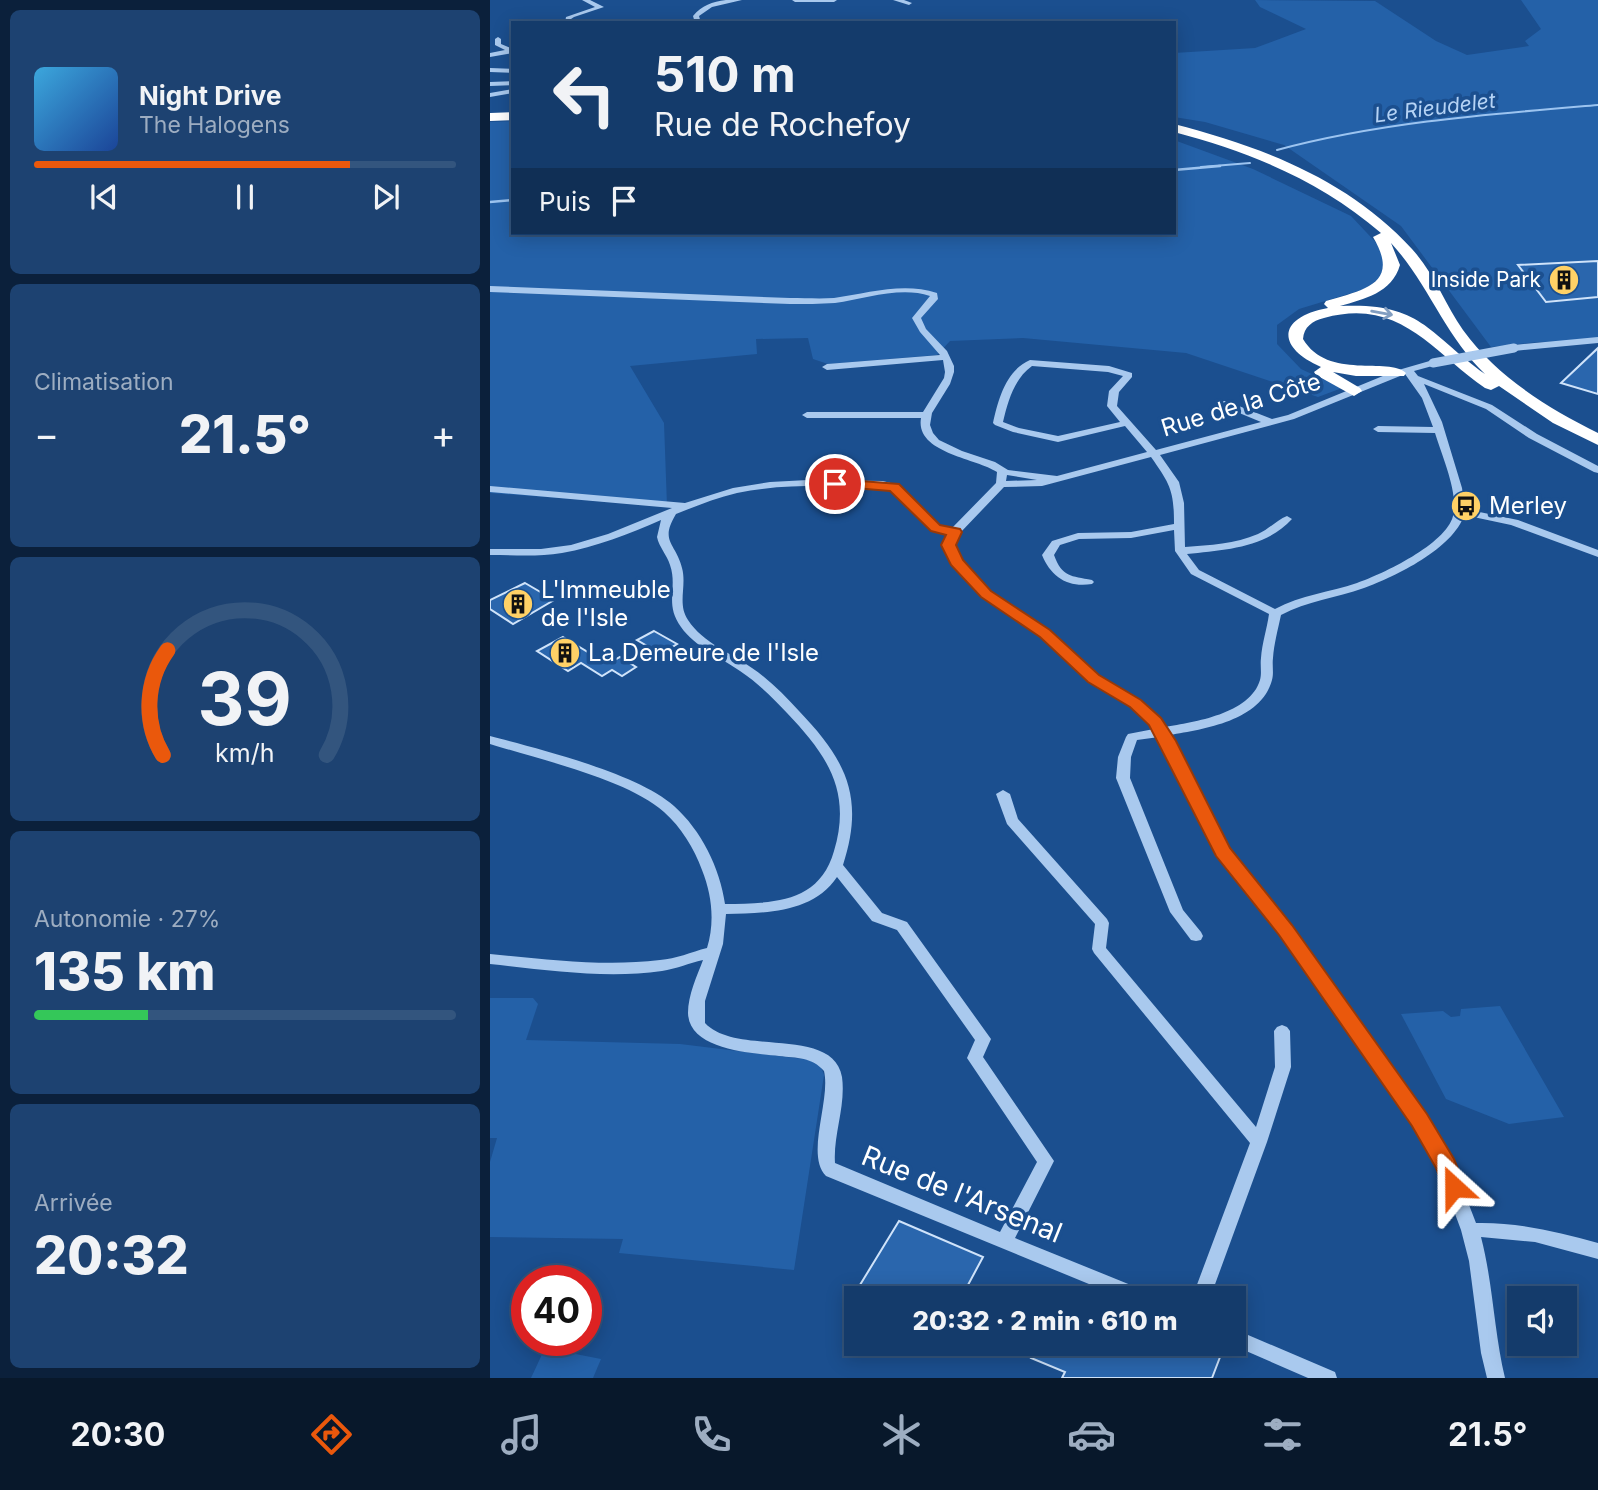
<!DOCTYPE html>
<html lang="fr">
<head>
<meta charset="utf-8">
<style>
	:root { --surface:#143b6b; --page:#1d4271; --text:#f1f3f6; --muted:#9dadc1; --line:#33557e; --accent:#ea580c }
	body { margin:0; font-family:Inter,sans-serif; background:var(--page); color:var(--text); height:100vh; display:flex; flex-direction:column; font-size:26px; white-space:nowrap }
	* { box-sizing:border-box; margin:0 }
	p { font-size:23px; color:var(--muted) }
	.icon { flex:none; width:38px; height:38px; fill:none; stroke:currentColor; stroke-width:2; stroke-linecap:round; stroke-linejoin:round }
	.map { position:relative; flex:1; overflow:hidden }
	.drawer { display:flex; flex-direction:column; gap:10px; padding:10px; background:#0b203b; width:490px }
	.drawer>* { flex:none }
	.banner { position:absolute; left:21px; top:21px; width:665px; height:214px; border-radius:0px; box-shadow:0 4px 18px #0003,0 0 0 2px var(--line); background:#143b6b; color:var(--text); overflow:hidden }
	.buttons { position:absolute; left:1017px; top:1286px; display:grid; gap:14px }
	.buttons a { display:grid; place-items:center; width:70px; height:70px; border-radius:0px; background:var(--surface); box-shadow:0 4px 18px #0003,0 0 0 2px var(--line); font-size:35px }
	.speed { position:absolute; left:21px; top:1265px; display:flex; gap:14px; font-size:35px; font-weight:700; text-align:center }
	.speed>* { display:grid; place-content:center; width:91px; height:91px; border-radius:50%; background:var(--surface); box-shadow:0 4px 18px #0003,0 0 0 2px var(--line); line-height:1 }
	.speed .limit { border:10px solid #d22; background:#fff; color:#111 }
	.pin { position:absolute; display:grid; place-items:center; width:60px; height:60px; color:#fff; margin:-30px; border:4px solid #fff; border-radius:50%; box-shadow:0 2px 7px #0007 }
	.me { position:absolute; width:77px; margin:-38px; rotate:336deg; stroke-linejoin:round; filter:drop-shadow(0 0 5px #0008) }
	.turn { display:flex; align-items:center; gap:24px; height:147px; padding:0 28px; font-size:32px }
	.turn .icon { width:91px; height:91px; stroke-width:2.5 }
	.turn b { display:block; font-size:49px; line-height:60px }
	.then { display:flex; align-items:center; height:66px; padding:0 28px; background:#0003; gap:14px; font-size:26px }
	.big { font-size:52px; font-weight:800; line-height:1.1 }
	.drawer .tile { flex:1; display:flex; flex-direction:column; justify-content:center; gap:10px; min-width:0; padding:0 24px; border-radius:10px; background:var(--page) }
	.drawer .dial { align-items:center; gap:0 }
	.dial svg { height:182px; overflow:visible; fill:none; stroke:var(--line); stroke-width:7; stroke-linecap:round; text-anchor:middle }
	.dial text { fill:var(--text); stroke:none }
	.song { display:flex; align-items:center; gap:21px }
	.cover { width:84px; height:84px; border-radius:10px; background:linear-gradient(135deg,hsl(200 70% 55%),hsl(220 70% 35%)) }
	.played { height:7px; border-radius:4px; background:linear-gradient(90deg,var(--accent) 75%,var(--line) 75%) }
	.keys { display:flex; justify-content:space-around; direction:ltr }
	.heat { display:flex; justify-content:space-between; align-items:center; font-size:38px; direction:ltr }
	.charge { height:10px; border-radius:5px; background:linear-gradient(90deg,#34c759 27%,var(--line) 0) }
	.trip { position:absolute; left:354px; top:1286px; width:402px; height:70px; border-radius:0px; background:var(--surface); box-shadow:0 4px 18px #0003,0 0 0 2px var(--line); font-weight:800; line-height:70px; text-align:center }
	.tabs { display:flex; height:112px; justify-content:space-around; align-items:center; background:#08182b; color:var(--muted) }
	.tabs .icon { width:49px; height:49px }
	.tabs .on { color:var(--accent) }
	.tabs b { font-size:32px; color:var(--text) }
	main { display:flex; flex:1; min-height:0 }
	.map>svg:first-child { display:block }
	.green { fill:#2461a8 }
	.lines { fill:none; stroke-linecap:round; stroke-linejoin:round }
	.stream-far1 { stroke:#9cc4f0; stroke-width:2 }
	.stream { stroke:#9cc4f0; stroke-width:2.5 }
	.building { fill:#2a66ad; stroke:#cfe3fa; stroke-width:2 }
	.minor { fill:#a9c9ee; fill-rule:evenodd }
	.highway { fill:#fff; fill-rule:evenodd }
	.minor-bridge { stroke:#a9c9ee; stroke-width:9 }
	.oneway { stroke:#829ec1 }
	.route { fill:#ea580c; stroke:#983908; stroke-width:2 }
	.labels { text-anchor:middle; stroke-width:7; stroke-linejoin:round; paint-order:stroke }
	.far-water-label { font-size:21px; font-style:italic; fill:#b5d3f5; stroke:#1b4f8f }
	.far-poi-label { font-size:21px; fill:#fff; stroke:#1b4f8f; text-anchor:end }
	.street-label { font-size:24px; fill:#fff; stroke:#1b4f8f }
	.poi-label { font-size:24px; fill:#fff; stroke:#1b4f8f; text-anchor:start }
	.near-street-label { font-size:28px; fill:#fff; stroke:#1b4f8f }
</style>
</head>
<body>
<main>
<section class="drawer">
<div class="tile">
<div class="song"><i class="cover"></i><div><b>Night Drive</b><p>The Halogens</p></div></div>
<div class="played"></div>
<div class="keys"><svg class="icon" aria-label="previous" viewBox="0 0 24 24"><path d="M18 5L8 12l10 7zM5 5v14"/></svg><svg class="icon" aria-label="pause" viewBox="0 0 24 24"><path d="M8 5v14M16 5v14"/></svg><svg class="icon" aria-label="next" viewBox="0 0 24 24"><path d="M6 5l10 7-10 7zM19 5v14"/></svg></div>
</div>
<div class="tile"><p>Climatisation</p>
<div class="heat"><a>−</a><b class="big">21.5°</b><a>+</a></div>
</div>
<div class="tile dial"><svg viewBox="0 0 100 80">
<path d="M14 69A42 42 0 1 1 86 69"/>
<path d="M14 69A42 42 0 0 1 16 23" stroke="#ea580c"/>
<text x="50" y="56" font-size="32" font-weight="700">39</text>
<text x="50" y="72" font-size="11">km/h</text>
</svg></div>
<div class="tile"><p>Autonomie · 27%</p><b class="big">135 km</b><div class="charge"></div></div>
<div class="tile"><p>Arrivée</p><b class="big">20:32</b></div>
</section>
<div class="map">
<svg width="1108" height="1378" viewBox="0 0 1108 1378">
	<rect width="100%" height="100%" fill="#1b4f8f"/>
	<g class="green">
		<path d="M765,0L885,1L946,41L977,55L1039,46L1035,41L1051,29L1031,0H1108V341L1048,342L1001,347L911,226L794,145L715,122L684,117V53L765,48L816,29L770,7Z"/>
		<path d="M23,121V233H684V140L763,169L861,216L892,249L895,274L875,289L809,309L787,325V344L811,369L852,388L828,397L696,353L533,338L460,341L447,355L338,364L323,359L318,338L266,339L267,354L140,366L174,423L177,506L0,493V122Z"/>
		<path d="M0,998H43L48,1004L36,1040L190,1044L322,1060L331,1067L334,1075L304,1270L129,1253L133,1239L0,1237V1162L7,1138H0Z"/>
		<path d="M1010,1006L1074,1117L1019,1124L956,1099L911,1014L953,1011L961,1017L970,1016L971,1009Z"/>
		<path d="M55,1348L111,1359L103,1378H41Z"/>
	</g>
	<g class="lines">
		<g class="stream-far1">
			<path d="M787,150C891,122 1001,114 1108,105"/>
			<path d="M711,167L760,163"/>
		</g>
		<g class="stream">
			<path d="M684,170L730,166"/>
			<path d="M0,202L23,200"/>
		</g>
	</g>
	<g class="building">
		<path d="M1108,261V297L1056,302L1028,265Z"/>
		<path d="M1108,348V394L1071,383Z"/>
		<path d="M35,583L64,600L23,624L0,609V600Z"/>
		<path d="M164,631L187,644L171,654L147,640Z"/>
		<path d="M73,637L111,660L115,658L121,662L130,657L146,667L132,676L122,670L112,676L91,663L78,671L47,651Z"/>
		<path d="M409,1221L493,1257L471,1298H362Z"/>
		<path d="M548,1344H735L722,1378H572L575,1372L541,1358Z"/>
	</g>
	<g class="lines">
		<g class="minor">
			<path d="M92,0H100L114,7L84,17L81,19V23H75L76,17L105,7Z"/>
			<path d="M236,0H252L222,7L209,16L211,23H205L203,16C212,5 222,2 236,0Z"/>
			<path d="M302,0H347L344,2H305Z"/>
			<path d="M403,0H414L422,3L419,5Z"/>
			<path d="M8,37L11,39V44L23,49V53L0,57V53L15,50L5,45V39Z"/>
			<path d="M0,68L23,69V73L0,72Z"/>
			<path d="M23,81V85L0,86V82Z"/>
			<path d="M23,89V93L0,97V93Z"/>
			<path d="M0,286L300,298C315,298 329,299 344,298C379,293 413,282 447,293L448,299L431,318L436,329L457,351L464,366V372L460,384L442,413L440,425L443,433L449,440L472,451L505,462L518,470L567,476L657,452L635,426L568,442L523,432L505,425L503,423C508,400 516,370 540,360L619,366L642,373V377L629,392L627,406L666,450L771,422L730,405V401H736L782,419L798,415L905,371L943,360L948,363L946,365L924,371L928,376L1002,405L1047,434L1108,466V473L1104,472L1039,438L996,409L934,384L952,422L972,488L975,509L1028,520L1108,550V557L1021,525L974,515C964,548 905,577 874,588C846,598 817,601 791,615C788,629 784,644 783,658C782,665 784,673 782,680C771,721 714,729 680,735L738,849L800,926L935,1115L964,1166L986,1223C1028,1222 1068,1232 1108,1243V1259L1045,1242L991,1237C1003,1283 1004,1332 1015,1378H997L991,1353L979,1261L971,1230L948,1168L923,1125L790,934L727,854L669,737L647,740L641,757L640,778L693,910L711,932L713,936L711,940L706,941L701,940L680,912L626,778L628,757L636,737L638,734L664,729C648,706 620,697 599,680C582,667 568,650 551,636C511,605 477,594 454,545L459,534L442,531L400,489L393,487C344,486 295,483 247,493C226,498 206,506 186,514C169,542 186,543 192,568C197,586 187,604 198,620C213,643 241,653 262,668C280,680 295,696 309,711C356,760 375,797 353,865L392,913L417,922L501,1039L493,1057L564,1161L525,1238L658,1292L661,1298H633L336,1176C315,1155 341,1100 334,1071C322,1057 307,1058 289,1056C261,1053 199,1050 198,1013C198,995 207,976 213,960C199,963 186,969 172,971C115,979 56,970 0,964V954C56,959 113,967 170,960C186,959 201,952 217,948C225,922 222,895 212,870C204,848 191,827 174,812C137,779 48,759 0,744V736C49,749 147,773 184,806C211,830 230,868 235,904C282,903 329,904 344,851C362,791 337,755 297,713C283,698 268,683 250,671C230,657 205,647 191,627C174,604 188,588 180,565C177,555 169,547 167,537L171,520C139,534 106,547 72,553C48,557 24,555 0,555V549H51L81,545L118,534L182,508L0,492V486L195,503L243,488L280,482L318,480L393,481L408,485L449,526L462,528L506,483L507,472C486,458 425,453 431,418H317L312,415L317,412H433L454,378L455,372L453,360L337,370L332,367L337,364L450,355L430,332L422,318L440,296C410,286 375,299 345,303C330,304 315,304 300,304L0,292ZM542,366L618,372L633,376L619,391L617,406L630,422L568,436L529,428L513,422C518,401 524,379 542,366ZM915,374L932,398L943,427L888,426L883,429L888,432L945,433C952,456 969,494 963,516C956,544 893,574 867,583C840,592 811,595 785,609L709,570L697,554C734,550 776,548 802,519L797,516C787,520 779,529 768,534C745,544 720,545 695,547L694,503L689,482L670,455L804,419ZM661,457C680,484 684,490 684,524L641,532L588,533L562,541L552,555C561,577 578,588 602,584L604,582L602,580C581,576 572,577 564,555L570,545L589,539L641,538L684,530L685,551L701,574L779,614C777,629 772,643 771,658C770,665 772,673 770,680C760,714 704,722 675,727C658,703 630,693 607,675C590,661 576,644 559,631C522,603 486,590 464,545L470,533L514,487L552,486ZM517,475L547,480L516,481ZM347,877L382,921L407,930L485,1040L477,1058L547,1162L510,1232L345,1163C343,1135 356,1106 352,1077C343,1025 246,1057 215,1023V1001L233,944L236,914C276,913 323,913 347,877Z"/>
			<path d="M1108,337V343L1024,351L1019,348L1024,345Z"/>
			<path d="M513,790L520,794L528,819L617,919L619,923L616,948L766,1127L785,1067L784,1031L787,1027L792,1025L797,1027L800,1031L801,1067L777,1142L720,1298H702L760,1143L604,953L602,949L605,924L517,824L506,794Z"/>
			<path d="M744,1329L845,1372L847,1378H818L740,1344H744Z"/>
		</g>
		<g class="highway">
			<path d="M23,112V120L0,121V113Z"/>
			<path d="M684,124C773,147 859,180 922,249C944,273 955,304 973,330C1007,377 1058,408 1108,433V445L1063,423L1009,386L1001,390L995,388C941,351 910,297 834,318C822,321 814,327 813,339C838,381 899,356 916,373L914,376H866L843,372L870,388L872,391L864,396L826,375L824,372L831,367C785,347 788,317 838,308L834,304L836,301C874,290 911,284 883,237L891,233C831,181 760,152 684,132ZM901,243C938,283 955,336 995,374C937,332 931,302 850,306C874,299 902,293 910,265Z"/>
		</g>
		<path class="minor-bridge" d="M943,363L1024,348"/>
	</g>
	<defs><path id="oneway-shaft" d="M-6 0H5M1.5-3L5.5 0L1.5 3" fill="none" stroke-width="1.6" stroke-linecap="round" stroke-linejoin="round" transform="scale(1.75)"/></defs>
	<use class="oneway" href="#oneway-shaft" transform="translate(892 313) rotate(10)"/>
	<path class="route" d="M345,479L409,484L450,525L470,529L472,532L466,545L473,560L501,591L560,630L609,675L651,700L671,718L686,741L740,848L802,925L937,1114L964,1159L975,1187L972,1194L964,1196L956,1194L946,1168L922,1126L789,935L726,856L659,725L640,707L598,682L550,637L491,597L461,565L451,545L456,535L441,531L400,491L340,486L338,484Z"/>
	<defs>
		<g id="building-disc" transform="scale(1.575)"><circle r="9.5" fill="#ffd166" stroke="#1b4f8f"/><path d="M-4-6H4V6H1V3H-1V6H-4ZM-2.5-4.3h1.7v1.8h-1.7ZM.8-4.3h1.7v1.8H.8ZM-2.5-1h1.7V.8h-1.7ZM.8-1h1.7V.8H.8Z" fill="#111"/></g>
		<g id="bus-disc" transform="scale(1.575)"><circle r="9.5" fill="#ffd166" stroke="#1b4f8f"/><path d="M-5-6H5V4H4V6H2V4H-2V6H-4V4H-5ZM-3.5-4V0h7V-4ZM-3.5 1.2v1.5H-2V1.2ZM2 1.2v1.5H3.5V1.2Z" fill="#111"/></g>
	</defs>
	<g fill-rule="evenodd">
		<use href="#building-disc" x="1074" y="280"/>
		<use href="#bus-disc" x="976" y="506"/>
		<use href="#building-disc" x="28" y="604"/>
		<use href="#building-disc" x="75" y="653"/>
	</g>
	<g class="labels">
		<g class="far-water-label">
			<text transform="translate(945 108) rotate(-7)" y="7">Le Rieudelet</text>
		</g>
		<g class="far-poi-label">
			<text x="1051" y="287">Inside Park</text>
		</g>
		<g class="street-label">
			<text transform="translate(751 405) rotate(-17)" y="8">Rue de la Côte</text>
		</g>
		<g class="poi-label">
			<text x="999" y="514">Merley</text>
			<text x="51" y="598">L'Immeuble<tspan x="51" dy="28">de l'Isle</tspan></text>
			<text x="98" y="661">La Demeure de l'Isle</text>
		</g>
		<g class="near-street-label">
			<text transform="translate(472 1194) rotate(22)" y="10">Rue de l'Arsenal</text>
		</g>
	</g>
</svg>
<div class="buttons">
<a><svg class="icon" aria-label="sound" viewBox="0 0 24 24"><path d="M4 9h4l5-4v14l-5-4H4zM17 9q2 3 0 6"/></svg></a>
</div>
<div class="speed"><div class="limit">40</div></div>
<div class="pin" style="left:345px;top:484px;background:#d93025"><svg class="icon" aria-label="arrive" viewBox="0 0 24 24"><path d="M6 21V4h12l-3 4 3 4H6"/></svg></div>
<svg class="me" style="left:964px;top:1187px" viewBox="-20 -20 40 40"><path d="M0-17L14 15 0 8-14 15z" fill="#ea580c" stroke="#fff" stroke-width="4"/></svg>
<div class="trip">20:32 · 2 min · 610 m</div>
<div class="banner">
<div class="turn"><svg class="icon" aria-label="left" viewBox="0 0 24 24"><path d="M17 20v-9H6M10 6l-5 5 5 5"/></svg><div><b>510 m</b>Rue de Rochefoy</div></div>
<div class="then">Puis<svg class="icon" aria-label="arrive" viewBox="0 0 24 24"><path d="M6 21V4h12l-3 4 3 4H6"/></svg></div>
</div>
</div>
</main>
<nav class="tabs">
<b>20:30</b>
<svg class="icon on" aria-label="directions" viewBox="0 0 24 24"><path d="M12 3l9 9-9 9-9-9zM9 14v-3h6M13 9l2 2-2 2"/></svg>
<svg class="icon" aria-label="music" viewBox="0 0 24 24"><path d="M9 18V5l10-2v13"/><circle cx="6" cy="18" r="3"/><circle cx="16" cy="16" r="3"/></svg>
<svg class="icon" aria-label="phone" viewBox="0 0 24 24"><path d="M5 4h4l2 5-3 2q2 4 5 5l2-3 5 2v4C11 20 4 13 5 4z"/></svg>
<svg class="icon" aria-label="climate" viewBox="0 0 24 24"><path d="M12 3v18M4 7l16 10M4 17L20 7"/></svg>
<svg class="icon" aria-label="car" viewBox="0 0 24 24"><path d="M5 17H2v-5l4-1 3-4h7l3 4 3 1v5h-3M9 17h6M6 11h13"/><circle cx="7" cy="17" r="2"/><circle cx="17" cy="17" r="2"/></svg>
<svg class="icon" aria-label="filters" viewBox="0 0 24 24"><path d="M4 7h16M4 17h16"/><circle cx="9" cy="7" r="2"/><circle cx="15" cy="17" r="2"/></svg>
<b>21.5°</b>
</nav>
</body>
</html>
